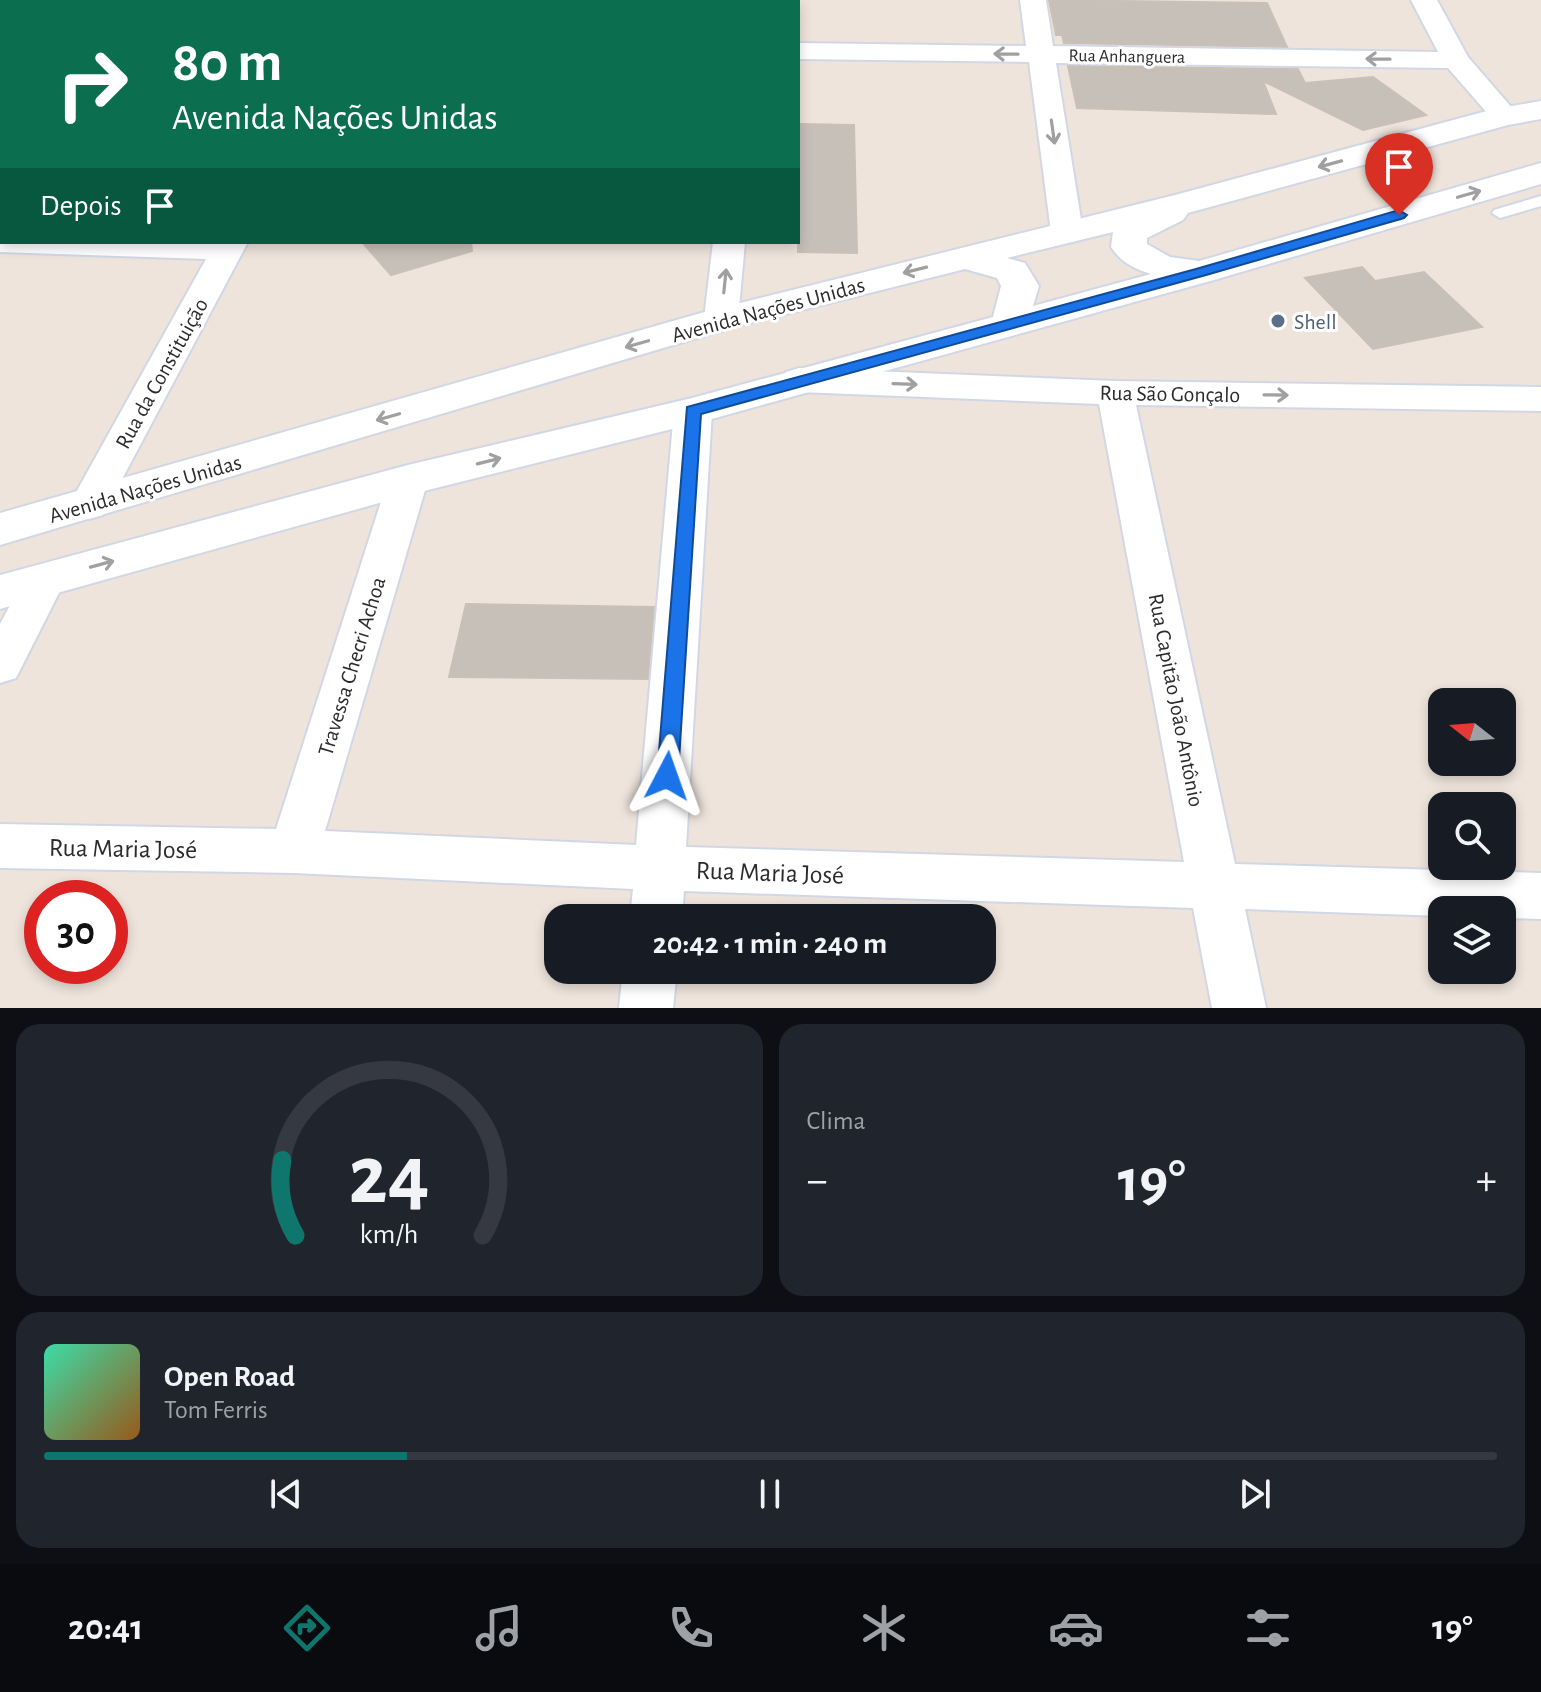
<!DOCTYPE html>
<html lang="pt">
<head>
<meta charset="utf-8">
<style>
	:root { --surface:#171b24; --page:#20242c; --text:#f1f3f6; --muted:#9ea1a6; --line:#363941; --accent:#0f766e }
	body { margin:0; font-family:"Alegreya Sans",sans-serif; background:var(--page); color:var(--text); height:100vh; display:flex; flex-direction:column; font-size:30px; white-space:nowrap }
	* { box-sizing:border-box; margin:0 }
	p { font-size:26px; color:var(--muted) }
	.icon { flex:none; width:44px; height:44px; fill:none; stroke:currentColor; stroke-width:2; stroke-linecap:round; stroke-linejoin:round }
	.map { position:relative; height:1008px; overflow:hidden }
	.details { display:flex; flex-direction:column; gap:16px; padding:16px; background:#0d0f14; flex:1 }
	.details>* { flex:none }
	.guide { position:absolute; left:0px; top:0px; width:800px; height:244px; box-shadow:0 4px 12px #0003; background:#0b6e4f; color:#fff; overflow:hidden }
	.needle { width:52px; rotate:287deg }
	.controls { position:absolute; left:1428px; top:688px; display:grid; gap:16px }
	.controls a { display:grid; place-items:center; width:88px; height:88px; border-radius:16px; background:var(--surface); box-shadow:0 4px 12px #0003; font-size:40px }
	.speed { position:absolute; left:24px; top:880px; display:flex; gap:16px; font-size:40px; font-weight:700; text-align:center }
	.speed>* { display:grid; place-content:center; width:104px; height:104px; border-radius:50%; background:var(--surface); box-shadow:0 4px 12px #0003; line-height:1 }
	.speed .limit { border:12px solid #d22; background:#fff; color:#111 }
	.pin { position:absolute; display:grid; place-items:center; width:68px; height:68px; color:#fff; margin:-82px -34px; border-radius:50% 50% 50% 0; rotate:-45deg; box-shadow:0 0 8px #0007 }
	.pin .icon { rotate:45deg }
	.me { position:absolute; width:88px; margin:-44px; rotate:4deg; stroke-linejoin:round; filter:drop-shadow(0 0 6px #0008) }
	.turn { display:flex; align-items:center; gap:28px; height:168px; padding:0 40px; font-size:36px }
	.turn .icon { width:104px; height:104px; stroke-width:2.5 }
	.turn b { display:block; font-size:56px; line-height:68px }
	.then { display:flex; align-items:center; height:76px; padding:0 40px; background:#0003; gap:16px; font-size:30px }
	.big { font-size:60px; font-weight:700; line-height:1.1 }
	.details .widget { flex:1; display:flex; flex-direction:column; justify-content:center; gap:12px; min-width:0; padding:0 28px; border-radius:24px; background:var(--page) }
	.details .dial { align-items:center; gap:0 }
	.dial svg { height:208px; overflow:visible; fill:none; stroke:var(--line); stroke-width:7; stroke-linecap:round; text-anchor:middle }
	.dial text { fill:var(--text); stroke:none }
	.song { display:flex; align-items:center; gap:24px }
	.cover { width:96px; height:96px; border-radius:12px; background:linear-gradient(135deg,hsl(160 70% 55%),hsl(30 70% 35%)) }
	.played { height:8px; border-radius:4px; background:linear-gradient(90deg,var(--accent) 25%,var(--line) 25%) }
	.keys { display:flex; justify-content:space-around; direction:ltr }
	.heat { display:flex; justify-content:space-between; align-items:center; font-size:44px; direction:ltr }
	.details .tiles { flex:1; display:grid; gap:16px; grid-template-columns:1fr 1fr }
	.widget:last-child { grid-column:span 2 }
	.trip { position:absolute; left:544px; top:904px; width:452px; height:80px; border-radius:24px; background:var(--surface); box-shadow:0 4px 12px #0003; font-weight:700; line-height:80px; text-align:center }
	.tab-bar { display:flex; height:128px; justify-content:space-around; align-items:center; background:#090b0e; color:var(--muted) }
	.tab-bar .icon { width:56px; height:56px }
	.tab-bar .on { color:var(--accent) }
	.tab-bar b { font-size:36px; color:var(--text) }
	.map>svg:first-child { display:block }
	.building { fill:#c6c0b8; stroke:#cac0b5; stroke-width:2 }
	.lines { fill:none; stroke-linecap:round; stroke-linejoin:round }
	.lane-casing { stroke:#d1d7e5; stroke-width:4 }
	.street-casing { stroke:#d1d7e5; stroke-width:4 }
	.secondary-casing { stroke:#d1d7e5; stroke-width:4 }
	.lane { fill:#fff; fill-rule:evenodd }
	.street { fill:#fff; fill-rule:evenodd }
	.secondary { fill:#fff; fill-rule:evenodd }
	.oneway { stroke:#a0a0a0 }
	.route { fill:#1a73e8; stroke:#114b97; stroke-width:2 }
	.service-dot { fill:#5c6f8a; stroke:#fff; stroke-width:3 }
	.labels { text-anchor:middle; stroke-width:6; stroke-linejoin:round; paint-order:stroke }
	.far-street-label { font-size:18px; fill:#2b2b2b; stroke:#fff }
	.street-label { font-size:22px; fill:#2b2b2b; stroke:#fff }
	.service-label { font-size:22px; fill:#4e5e75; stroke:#fff; text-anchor:start }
	.near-street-label { font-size:26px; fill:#2b2b2b; stroke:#fff }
</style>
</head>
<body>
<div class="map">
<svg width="1541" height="1008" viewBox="0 0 1541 1008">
	<rect width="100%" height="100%" fill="#eee4dc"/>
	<g class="building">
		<path d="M1049,0L1267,3L1287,47L1064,43L1062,35H1056Z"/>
		<path d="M1068,66L1298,69L1305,83L1373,77L1426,115L1363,130L1263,81L1276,114L1077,108Z"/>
		<path d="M798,124L854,125L857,253L798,252Z"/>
		<path d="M362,242H471L472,251L391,275Z"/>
		<path d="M1362,267L1375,281L1424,272L1482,327L1373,349L1305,278Z"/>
		<path d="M466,604L654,607L648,679L449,677Z"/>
	</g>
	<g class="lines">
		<g class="lane-casing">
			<path id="lane" d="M1541,196V206L1500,218L1492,213L1494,210Z"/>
		</g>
		<g class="street-casing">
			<g id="street">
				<path d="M352,0H378L351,2Z"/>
				<rect x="740" y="0" width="26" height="2"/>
				<path d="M1020,0H1046L1053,46L1438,52L1411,0H1437L1468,57L1519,116L1515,122L1505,125L1495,122L1448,68L1056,63L1083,232L1078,239L1067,242L1056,239L1051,232L1029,62L798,59V43L1026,46Z"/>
				<rect x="0" y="28" width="2" height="16"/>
				<path d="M0,232L2,242H248L103,515L89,519L75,515L69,505L206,259L0,252Z"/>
				<path d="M713,242H745L738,319L733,326L721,329L709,326L704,319Z"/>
				<path d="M799,368L1115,381L1541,387V411L1136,405L1235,864L1541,873V919L1502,918V910H1442V916L1245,909L1266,1008H1212L1193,908L684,891L682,918H630L633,889L294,873L0,868V824L276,829L388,480L394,471L408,467L422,471L428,480L325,831L636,845L674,411L680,402L693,399L706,402L712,411L686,847L1184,862L1099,404L799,392L786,388L781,380L786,372Z"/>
				<path d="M44,566L59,570L65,581L16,678L0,683V624L29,570Z"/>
				<path d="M623,970H677L673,1008H619Z"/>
			</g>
		</g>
		<g class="secondary-casing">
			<path id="secondary" d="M1541,101V119L1508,125L1188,213L1183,220L1147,238V244L1170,257L1199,261L1541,163V184L1214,280L708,420L408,495L0,609V575L408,465L692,398L993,317L1001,286L997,278L965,269L734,327L0,545V513L708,311L1175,195L1494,109ZM1113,232L1111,247C1121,262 1134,269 1151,274L1033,306L1039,286L1025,263L1007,258Z"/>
		</g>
		<use href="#lane" class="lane"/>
		<use href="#street" class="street"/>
		<use href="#secondary" class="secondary"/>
	</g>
	<defs><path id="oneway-shaft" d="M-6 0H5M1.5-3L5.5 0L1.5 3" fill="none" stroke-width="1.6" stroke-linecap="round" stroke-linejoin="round" transform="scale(2)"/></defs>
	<g class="oneway">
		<use href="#oneway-shaft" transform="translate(1006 54) rotate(-179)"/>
		<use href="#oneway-shaft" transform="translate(1378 59) rotate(-179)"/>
		<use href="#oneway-shaft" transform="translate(1053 132) rotate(82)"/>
		<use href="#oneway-shaft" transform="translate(1330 164) rotate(165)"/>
		<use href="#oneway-shaft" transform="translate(1469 194) rotate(-16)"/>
		<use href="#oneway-shaft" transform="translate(915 270) rotate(166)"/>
		<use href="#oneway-shaft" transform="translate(725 281) rotate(-84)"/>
		<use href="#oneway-shaft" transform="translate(637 344) rotate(164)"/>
		<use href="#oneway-shaft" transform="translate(905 384) rotate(2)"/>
		<use href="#oneway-shaft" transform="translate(1276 395) rotate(1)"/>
		<use href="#oneway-shaft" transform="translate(388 417) rotate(164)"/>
		<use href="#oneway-shaft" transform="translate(489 461) rotate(-14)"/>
		<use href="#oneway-shaft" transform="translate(102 564) rotate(-15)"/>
	</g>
	<path class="route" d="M1399,210L1407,215L1404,218L1206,275L701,414L678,776L675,783L667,785L660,783L657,776L687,407L1196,269Z"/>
	<circle class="service-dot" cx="1278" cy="321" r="8"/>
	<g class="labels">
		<g class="far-street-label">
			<text transform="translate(1127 56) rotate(1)" y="6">Rua Anhanguera</text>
		</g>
		<g class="street-label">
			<text transform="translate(768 309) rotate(-15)" y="8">Avenida Nações Unidas</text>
			<text transform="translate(161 373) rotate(-61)" y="8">Rua da Constituição</text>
			<text transform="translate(1170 393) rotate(1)" y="8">Rua São Gonçalo</text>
			<text transform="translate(145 488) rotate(-16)" y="8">Avenida Nações Unidas</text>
			<text transform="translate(351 666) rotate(-73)" y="8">Travessa Checri Achoa</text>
			<text transform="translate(1177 700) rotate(79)" y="8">Rua Capitão João Antônio</text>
		</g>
		<g class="service-label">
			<text x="1294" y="329">Shell</text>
		</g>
		<g class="near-street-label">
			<text transform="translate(123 848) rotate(1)" y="9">Rua Maria José</text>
			<text transform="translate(770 872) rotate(2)" y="9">Rua Maria José</text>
		</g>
	</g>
</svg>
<div class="controls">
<a><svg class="needle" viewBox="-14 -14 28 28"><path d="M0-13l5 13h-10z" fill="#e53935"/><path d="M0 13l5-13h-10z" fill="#9ea1a6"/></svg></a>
<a><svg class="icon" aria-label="search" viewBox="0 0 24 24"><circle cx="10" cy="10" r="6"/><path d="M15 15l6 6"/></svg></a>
<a><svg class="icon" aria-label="layers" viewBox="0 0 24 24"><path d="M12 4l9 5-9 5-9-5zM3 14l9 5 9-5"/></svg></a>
</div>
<div class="speed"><div class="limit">30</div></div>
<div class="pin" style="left:1399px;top:215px;background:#d93025"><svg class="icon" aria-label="arrive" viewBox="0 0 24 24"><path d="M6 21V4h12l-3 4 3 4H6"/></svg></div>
<svg class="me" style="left:667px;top:776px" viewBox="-20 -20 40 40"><path d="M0-17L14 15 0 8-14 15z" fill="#1a73e8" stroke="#fff" stroke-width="4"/></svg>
<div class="trip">20:42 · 1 min · 240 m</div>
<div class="guide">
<div class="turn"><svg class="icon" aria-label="right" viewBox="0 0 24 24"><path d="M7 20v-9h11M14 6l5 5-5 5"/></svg><div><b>80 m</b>Avenida Nações Unidas</div></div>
<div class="then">Depois<svg class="icon" aria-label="arrive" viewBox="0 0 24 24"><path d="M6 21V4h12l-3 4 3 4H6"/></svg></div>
</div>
</div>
<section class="details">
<div class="tiles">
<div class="widget dial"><svg viewBox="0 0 100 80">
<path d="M14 69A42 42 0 1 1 86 69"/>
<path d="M14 69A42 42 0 0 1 9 40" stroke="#0f766e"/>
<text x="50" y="56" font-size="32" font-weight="700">24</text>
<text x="50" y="72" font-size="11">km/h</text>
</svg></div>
<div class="widget"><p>Clima</p>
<div class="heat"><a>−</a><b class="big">19°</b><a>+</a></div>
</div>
<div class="widget">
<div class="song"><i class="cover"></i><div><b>Open Road</b><p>Tom Ferris</p></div></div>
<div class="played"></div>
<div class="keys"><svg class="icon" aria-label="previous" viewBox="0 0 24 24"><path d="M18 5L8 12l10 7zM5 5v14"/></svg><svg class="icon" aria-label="pause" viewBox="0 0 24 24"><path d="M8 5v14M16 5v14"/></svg><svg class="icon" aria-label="next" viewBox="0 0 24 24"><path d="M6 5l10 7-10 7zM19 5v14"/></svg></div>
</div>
</div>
</section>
<nav class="tab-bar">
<b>20:41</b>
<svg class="icon on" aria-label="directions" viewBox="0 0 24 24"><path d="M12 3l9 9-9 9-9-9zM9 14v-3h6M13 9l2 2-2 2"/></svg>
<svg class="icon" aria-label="music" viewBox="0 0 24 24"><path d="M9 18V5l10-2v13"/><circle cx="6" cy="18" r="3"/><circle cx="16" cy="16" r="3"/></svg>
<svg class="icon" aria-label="phone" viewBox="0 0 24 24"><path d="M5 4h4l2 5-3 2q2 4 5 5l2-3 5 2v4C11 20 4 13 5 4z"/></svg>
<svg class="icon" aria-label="climate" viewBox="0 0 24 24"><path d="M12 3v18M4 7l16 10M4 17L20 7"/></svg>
<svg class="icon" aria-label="car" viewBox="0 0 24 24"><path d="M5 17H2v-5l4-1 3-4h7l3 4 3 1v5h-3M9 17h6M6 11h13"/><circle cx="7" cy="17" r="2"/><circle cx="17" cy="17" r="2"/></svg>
<svg class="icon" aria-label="filters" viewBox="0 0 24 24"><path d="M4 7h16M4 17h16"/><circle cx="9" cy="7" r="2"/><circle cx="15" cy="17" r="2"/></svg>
<b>19°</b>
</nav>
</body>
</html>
